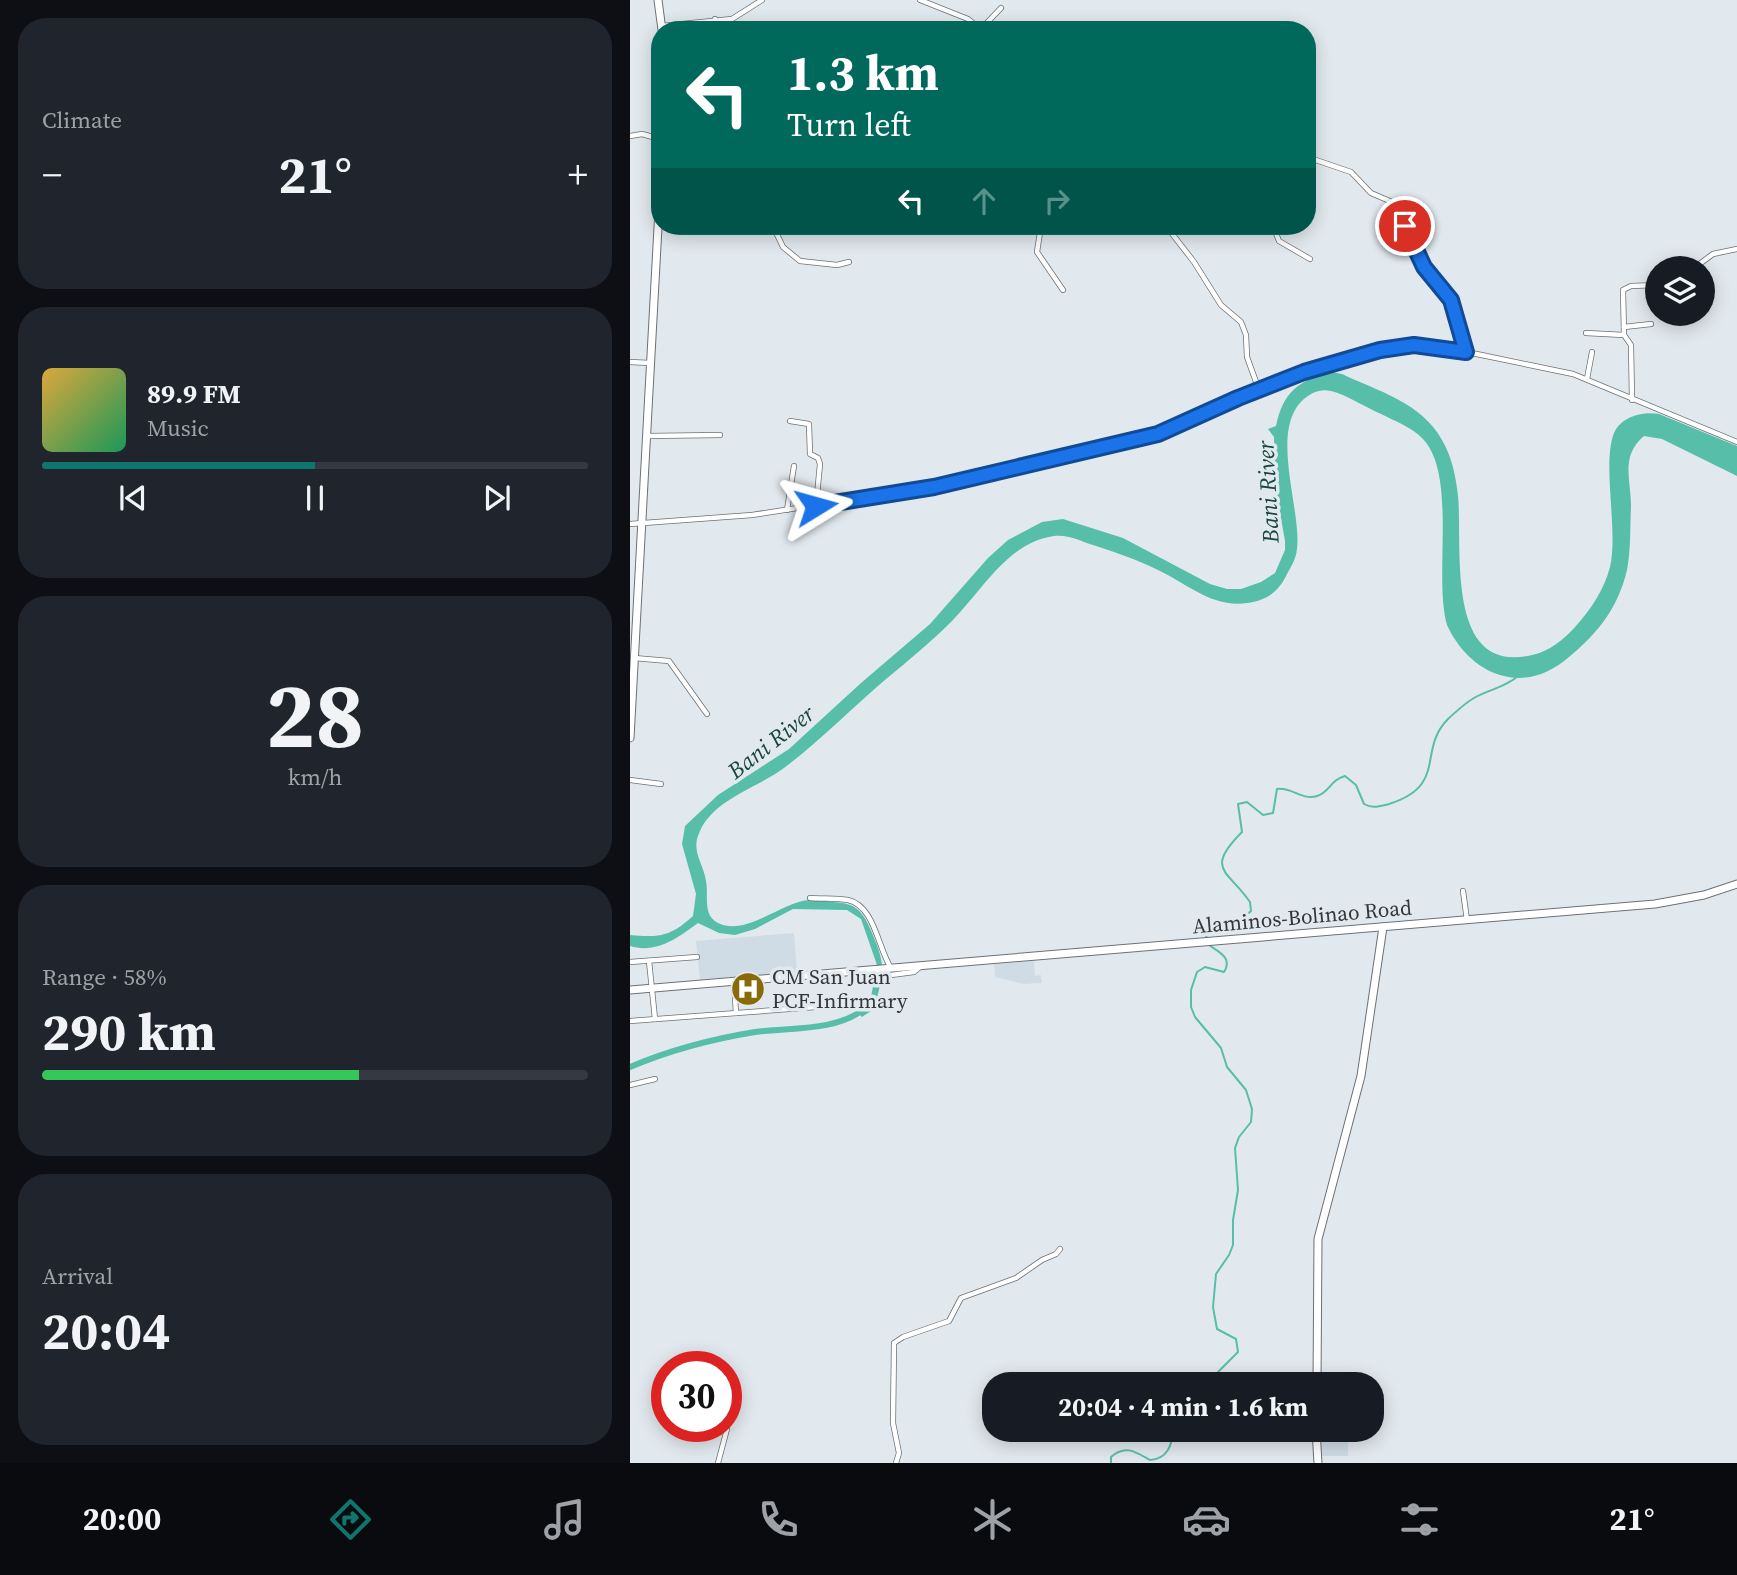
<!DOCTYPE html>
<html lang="en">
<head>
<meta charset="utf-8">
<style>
	:root { --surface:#171b24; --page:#20242c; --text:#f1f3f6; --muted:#9ea1a6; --line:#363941; --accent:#0f766e }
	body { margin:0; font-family:"Source Serif 4",serif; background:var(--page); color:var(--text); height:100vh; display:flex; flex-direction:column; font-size:26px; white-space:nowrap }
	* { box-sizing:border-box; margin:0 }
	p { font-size:23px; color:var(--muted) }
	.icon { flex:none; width:38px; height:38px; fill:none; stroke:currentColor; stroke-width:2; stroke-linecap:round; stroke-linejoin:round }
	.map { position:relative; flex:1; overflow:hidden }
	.sheet { display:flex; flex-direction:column; gap:18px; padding:18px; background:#0d0f14; width:630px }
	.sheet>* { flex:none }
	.banner { position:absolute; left:21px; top:21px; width:665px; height:214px; border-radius:28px; box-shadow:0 4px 18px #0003; background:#00695c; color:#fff; overflow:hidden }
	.tools { position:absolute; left:1015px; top:256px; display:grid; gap:14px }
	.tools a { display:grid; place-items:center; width:70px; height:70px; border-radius:50%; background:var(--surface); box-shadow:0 4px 18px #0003; font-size:35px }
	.speed { position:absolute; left:21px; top:1351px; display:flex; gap:14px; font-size:35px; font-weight:700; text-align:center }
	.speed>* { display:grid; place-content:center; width:91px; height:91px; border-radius:50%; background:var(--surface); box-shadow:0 4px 18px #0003; line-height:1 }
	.speed .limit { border:10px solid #d22; background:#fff; color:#111 }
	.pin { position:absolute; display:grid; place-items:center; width:60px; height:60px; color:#fff; margin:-30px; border:4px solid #fff; border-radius:50%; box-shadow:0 2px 7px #0007 }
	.me { position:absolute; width:77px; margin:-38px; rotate:82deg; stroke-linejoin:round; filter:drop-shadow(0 0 5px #0008) }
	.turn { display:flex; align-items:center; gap:24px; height:147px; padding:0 21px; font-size:32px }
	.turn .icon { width:91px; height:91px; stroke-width:2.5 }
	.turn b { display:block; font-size:49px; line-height:60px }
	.lanes { display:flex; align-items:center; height:66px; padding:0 21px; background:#0003; justify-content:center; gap:35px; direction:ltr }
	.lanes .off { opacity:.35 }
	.big { font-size:52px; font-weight:700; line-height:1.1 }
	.sheet .tile { flex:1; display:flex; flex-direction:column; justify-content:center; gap:10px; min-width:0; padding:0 24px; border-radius:28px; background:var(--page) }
	.sheet .dial { align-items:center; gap:0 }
	.dial b { font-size:91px; line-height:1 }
	.song { display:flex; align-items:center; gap:21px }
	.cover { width:84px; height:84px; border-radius:10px; background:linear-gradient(135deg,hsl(40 70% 55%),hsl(150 70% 35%)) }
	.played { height:7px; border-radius:4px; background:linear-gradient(90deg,var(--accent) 50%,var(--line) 50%) }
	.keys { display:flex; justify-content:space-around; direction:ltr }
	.heat { display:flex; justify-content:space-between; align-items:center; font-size:38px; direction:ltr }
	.charge { height:10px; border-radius:5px; background:linear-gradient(90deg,#34c759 58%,var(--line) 0) }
	.trip { position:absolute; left:352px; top:1372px; width:402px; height:70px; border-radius:28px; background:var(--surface); box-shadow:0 4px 18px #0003; font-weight:700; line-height:70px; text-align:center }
	.menu { display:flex; height:112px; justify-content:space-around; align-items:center; background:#090b0e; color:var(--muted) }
	.menu .icon { width:49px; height:49px }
	.menu .active { color:var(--accent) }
	.menu b { font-size:32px; color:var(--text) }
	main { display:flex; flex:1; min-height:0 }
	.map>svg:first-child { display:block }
	.built { fill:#cfdce6 }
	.water { fill:#57beaa }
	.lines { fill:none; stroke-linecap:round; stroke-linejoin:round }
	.stream { stroke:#57beaa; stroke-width:2 }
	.river { stroke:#57beaa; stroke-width:6 }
	.minor-casing { stroke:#6b7176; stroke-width:6 }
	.major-casing { stroke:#6b7176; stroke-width:9 }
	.minor { stroke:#fff; stroke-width:4.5 }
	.major { stroke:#fff; stroke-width:7 }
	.route-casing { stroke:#114b97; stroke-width:18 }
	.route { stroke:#1a73e8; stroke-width:12 }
	.labels { text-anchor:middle; stroke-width:7; stroke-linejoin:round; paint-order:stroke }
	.street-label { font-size:21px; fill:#343739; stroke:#e2e9ee }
	.poi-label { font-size:21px; fill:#343739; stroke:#e2e9ee; text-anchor:start }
	.water-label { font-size:23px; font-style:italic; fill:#19473e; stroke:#e2e9ee }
</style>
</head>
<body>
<main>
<section class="sheet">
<div class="tile"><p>Climate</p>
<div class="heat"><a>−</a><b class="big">21°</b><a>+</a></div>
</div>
<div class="tile">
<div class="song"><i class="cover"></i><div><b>89.9 FM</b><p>Music</p></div></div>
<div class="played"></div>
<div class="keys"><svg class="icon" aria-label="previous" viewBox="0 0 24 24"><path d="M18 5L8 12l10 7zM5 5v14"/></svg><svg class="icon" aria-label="pause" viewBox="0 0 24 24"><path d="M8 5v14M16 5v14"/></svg><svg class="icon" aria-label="next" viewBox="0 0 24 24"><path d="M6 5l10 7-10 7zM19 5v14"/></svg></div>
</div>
<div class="tile dial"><b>28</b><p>km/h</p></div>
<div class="tile"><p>Range · 58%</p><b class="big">290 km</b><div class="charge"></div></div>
<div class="tile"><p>Arrival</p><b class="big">20:04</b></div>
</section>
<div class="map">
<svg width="1107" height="1463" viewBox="0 0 1107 1463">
	<rect width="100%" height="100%" fill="#e2e9ee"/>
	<g class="built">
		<path d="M164,933L167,972L70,980L66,941Z"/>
		<path d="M404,961L405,976L411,975L412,983L393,984L365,977L364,964Z"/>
		<path d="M718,1431V1456H689L688,1432Z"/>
	</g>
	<path class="water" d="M701,372L712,374C748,391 792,403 812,440C822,457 826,477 828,496C833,547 814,676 902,655C918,652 935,639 946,626C961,609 974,590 980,567C989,530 970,457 986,429C994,416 1014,411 1029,414L1107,446V476L1032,439L1014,436C990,456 1001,480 1001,506C1000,527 1001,549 997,570C988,608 968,633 939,657C919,674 896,683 870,675C846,668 827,647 817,625C803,576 828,474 792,438C781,427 765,421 751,414C735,407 717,395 701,391C692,389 685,391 678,396C636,424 672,508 667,549C666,560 660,568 655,578C647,593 635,601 617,603C583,608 559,585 530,571C508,560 485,552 463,545C451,541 437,534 424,536C378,542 352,591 322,621C301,642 279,660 256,679C222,708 190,741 154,768C126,789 80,800 68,836C62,852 74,865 76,881C79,896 72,915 88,923C116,937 151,902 179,900C186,899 195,901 202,902C222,903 230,907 239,926C256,964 255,969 244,1009L232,1017L226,1011L241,997L247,965L231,919L217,910L163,909L125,929L105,935L89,933L68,923C48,938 26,954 0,946V935C30,938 41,936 63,916L66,894L52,844L55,826L88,795L159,749L231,683L300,624L358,558L378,540L412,522L433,519L493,538L580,584L597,589H611L631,582L645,573L655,550V541L645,484L644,437L638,429L646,426C653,392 669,380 701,372Z"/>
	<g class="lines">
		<g class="stream">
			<path d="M577,940L575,930L580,925L610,921L621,911L620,902C598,870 574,870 612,832L608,804L617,802L633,815L643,813L647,789C662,787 673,801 687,796C700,792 700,780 715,776L726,785L734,804C743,809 750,806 759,804C819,785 786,750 819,718C827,711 835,703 844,698C858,690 876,687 888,676"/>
			<path d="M579,945C589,952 603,958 594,972L575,967L567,972L561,990V1007L565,1017L591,1048L597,1067L616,1090L622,1109L621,1122L609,1137L605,1148L608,1190L603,1220V1245L599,1255L586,1274L583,1307L587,1329L606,1339L608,1352L588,1372L583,1384"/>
			<path d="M481,1463V1457C495,1444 506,1452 520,1460C537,1459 543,1445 542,1430"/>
		</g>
		<path class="river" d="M0,1067C40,1050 82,1039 125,1032C159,1027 205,1032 234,1009"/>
		<g class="minor-casing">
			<g id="minor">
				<path d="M290,0L338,19L352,30"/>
				<path d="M32,26L102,19L132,0"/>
				<path d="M351,29L371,8"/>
				<path d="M85,30V19"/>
				<path d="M0,136L12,134L30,139"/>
				<path d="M677,157L721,172L741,193L762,202L794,267L821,300L837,352"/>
				<path d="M143,226L153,247L170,261L207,265L219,262"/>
				<path d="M411,226L407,252L433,290"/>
				<path d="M531,226L540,231L564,262L591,305L611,322L616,335L617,357L629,390"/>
				<path d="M643,226L649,241L680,259"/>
				<path d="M1064,268L1083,254L1107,249"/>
				<path d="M994,327L1021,324"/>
				<path d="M956,333L994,335L1001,345L1002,400"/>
				<path d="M994,335L993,290L1001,286L1027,285"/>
				<path d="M0,362L20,363"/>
				<path d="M957,379L962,352"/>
				<path d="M160,421L179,424L180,454L188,458L190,464L186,506"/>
				<path d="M17,436L90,435"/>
				<path d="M157,510L164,466"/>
				<path d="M0,524L122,515L304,487L529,434L608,398L674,372L777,345L837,352L943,374L1107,442"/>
				<path d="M4,658L39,661L77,714"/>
				<path d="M0,780L31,784"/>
				<path d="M833,891L837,920"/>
				<path d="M180,898C192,899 206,898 218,900C245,906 248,949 261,968"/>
				<path d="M19,961L25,1019"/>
				<path d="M0,962L67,957"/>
				<path d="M261,975L284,972L290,967"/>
				<path d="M104,981L106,1013"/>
				<path d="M0,1021L186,1007"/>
				<path d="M0,1085L25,1079"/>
				<path d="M88,1463L97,1429"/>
				<path d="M266,1463L269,1453L263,1423L264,1343L273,1337L319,1321L331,1298L386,1278L412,1260L426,1254L430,1249"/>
			</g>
		</g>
		<g class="major-casing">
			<g id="major">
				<path d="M28,0L32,30"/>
				<path d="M0,738L30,191"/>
				<path d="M0,990L1025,904L1074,895L1107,884"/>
				<path d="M687,1384L688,1239L731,1076L753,927"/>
				<path d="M686,1430L688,1463"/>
			</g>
		</g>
		<use href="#minor" class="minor"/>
		<use href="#major" class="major"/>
	</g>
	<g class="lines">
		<g class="route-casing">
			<path id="route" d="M186,506L304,487L528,434L608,398L674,372L750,350L784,345L836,352L821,300L794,267L775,226"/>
		</g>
		<use href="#route" class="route"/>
	</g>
	<defs>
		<g id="hospital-disc" transform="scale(1.75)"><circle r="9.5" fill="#896a08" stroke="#e2e9ee"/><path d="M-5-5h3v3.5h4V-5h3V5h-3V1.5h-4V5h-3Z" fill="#fff"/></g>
	</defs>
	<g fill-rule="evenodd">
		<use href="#hospital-disc" x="118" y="989"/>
	</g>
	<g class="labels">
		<g class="street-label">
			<text transform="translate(672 917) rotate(-5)" y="7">Alaminos-Bolinao Road</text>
		</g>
		<g class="poi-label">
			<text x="142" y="984">CM San Juan<tspan x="142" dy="24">PCF-Infirmary</tspan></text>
		</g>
		<g class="water-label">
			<text transform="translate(638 492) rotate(-93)" y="8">Bani River</text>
			<text transform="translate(141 742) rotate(-38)" y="8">Bani River</text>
		</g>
	</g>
</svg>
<div class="tools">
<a><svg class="icon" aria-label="layers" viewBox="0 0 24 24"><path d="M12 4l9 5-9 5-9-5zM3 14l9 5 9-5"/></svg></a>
</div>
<div class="speed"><div class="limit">30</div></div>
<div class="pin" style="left:775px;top:226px;background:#d93025"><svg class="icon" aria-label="arrive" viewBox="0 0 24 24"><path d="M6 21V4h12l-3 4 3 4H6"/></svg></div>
<svg class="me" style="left:186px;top:506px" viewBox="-20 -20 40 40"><path d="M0-17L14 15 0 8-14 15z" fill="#1a73e8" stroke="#fff" stroke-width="4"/></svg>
<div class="trip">20:04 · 4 min · 1.6 km</div>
<div class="banner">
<div class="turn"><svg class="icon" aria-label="left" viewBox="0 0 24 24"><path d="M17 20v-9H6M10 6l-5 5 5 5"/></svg><div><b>1.3 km</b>Turn left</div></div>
<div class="lanes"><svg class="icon" aria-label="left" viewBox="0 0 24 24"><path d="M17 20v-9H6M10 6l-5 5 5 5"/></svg><svg class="icon off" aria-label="ahead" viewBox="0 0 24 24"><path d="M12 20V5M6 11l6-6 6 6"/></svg><svg class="icon off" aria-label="right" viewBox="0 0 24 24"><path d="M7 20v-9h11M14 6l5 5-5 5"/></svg></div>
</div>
</div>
</main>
<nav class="menu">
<b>20:00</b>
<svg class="icon active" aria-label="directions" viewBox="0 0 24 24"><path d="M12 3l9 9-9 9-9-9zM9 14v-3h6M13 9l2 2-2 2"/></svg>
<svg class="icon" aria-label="music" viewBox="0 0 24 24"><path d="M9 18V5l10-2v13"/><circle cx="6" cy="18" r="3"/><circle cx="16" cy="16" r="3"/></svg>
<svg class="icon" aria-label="phone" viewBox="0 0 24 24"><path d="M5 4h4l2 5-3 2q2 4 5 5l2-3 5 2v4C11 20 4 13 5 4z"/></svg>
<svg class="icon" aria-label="climate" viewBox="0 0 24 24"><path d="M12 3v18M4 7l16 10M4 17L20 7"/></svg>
<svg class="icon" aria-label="car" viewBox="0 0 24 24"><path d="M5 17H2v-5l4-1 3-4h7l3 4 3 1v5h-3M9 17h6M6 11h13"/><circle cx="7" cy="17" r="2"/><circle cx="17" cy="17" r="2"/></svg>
<svg class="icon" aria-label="filters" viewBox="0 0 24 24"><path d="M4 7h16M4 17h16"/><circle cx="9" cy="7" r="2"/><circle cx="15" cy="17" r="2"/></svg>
<b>21°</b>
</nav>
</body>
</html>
